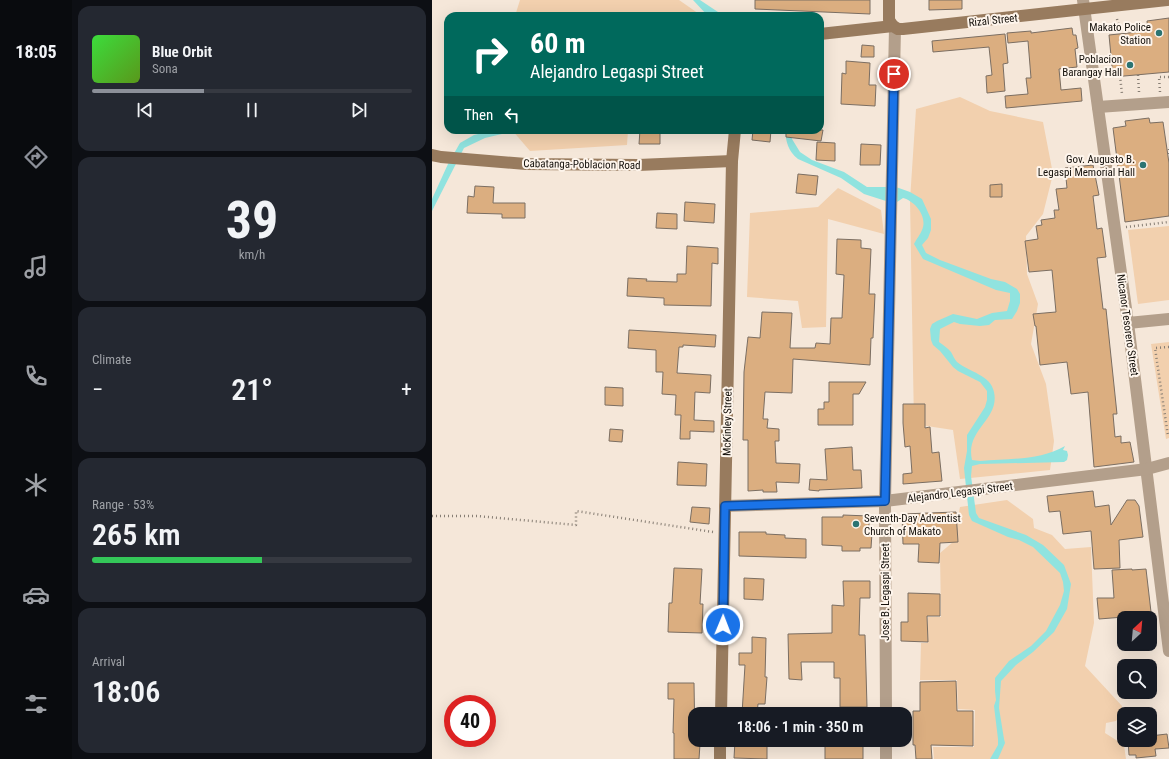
<!DOCTYPE html>
<html lang="en">
<head>
<meta charset="utf-8">
<style>
	:root { --surface:#171b24; --page:#242831; --text:#f1f3f6; --muted:#9ea1a6; --line:#363941; --accent:#8c9099 }
	body { margin:0; font-family:"Roboto Condensed",sans-serif; background:var(--page); color:var(--text); height:100vh; display:flex; flex-direction:column; font-size:15px; white-space:nowrap }
	* { box-sizing:border-box; margin:0 }
	p { font-size:13px; color:var(--muted) }
	.icon { flex:none; width:22px; height:22px; fill:none; stroke:currentColor; stroke-width:2; stroke-linecap:round; stroke-linejoin:round }
	.map { position:relative; flex:1; overflow:hidden }
	.drawer { display:flex; flex-direction:column; gap:6px; padding:6px; background:#0d0f14; width:360px }
	.drawer>* { flex:none }
	.top-card { position:absolute; left:12px; top:12px; width:380px; height:122px; border-radius:12px; box-shadow:0 4px 16px #0002; background:#00695c; color:#fff; overflow:hidden }
	.needle { width:26px; rotate:26deg }
	.buttons { position:absolute; left:685px; top:611px; display:grid; gap:8px }
	.buttons a { display:grid; place-items:center; width:40px; height:40px; border-radius:8px; background:var(--surface); box-shadow:0 4px 16px #0002; font-size:20px }
	.speed { position:absolute; left:12px; top:695px; display:flex; gap:8px; font-size:20px; font-weight:700; text-align:center }
	.speed>* { display:grid; place-content:center; width:52px; height:52px; border-radius:50%; background:var(--surface); box-shadow:0 4px 16px #0002; line-height:1 }
	.speed .limit { border:6px solid #d22; background:#fff; color:#111 }
	.pin { position:absolute; display:grid; place-items:center; width:34px; height:34px; color:#fff; margin:-17px; border:2px solid #fff; border-radius:50%; box-shadow:0 1px 4px #0007 }
	.me { position:absolute; width:44px; margin:-22px; rotate:1deg; stroke-linejoin:round; filter:drop-shadow(0 0 3px #0008) }
	.turn { display:flex; align-items:center; gap:14px; height:84px; padding:0 20px; font-size:18px }
	.turn .icon { width:52px; height:52px; stroke-width:2.5 }
	.turn b { display:block; font-size:28px; line-height:34px }
	.then { display:flex; align-items:center; height:38px; padding:0 20px; background:#0003; gap:8px; font-size:15px }
	.big { font-size:30px; font-weight:600; line-height:1.1 }
	.drawer .widget { flex:1; display:flex; flex-direction:column; justify-content:center; gap:6px; min-width:0; padding:0 14px; border-radius:12px; background:var(--page) }
	.drawer .dial { align-items:center; gap:0 }
	.dial b { font-size:52px; line-height:1 }
	.song { display:flex; align-items:center; gap:12px }
	.cover { width:48px; height:48px; border-radius:6px; background:linear-gradient(135deg,hsl(120 70% 55%),hsl(90 70% 35%)) }
	.played { height:4px; border-radius:2px; background:linear-gradient(90deg,var(--accent) 35%,var(--line) 35%) }
	.keys { display:flex; justify-content:space-around; direction:ltr }
	.heat { display:flex; justify-content:space-between; align-items:center; font-size:22px; direction:ltr }
	.charge { height:6px; border-radius:3px; background:linear-gradient(90deg,#34c759 53%,var(--line) 0) }
	.trip { position:absolute; left:256px; top:707px; width:224px; height:40px; border-radius:12px; background:var(--surface); box-shadow:0 4px 16px #0002; font-weight:600; line-height:40px; text-align:center }
	main { display:flex; flex:1; min-height:0 }
	.dock { display:flex; flex-direction:column; width:72px; justify-content:space-around; align-items:center; background:#090b0e; color:var(--muted) }
	.dock .icon { width:28px; height:28px }
	.dock .current { color:var(--accent) }
	.dock b { font-size:18px; color:var(--text) }
	.map>svg:first-child { display:block }
	.green { fill:#f2d0ae }
	.water { fill:#90e3df }
	.building { fill:#dbae80; stroke:#7b6e62 }
	.lines { fill:none; stroke-linecap:round; stroke-linejoin:round }
	.path { stroke:#877e74; stroke-width:2.5; stroke-dasharray:1 3; stroke-linecap:butt }
	.street { stroke:#b39f8b; stroke-width:12 }
	.secondary { stroke:#987b5e; stroke-width:12 }
	.route-casing { stroke:#114b97; stroke-width:10 }
	.route { stroke:#1a73e8; stroke-width:7 }
	.poi-dot { fill:#2b7472; stroke:#fef5ec; stroke-width:1.5 }
	.labels { text-anchor:middle; stroke-width:4; stroke-linejoin:round; paint-order:stroke }
	.street-label { font-size:11px; fill:#130f0a; stroke:#fef5ec }
	.poi-label { font-size:11px; fill:#130f0a; stroke:#fef5ec; text-anchor:end }
</style>
</head>
<body>
<main>
<nav class="dock">
<b>18:05</b>
<svg class="icon current" aria-label="directions" viewBox="0 0 24 24"><path d="M12 3l9 9-9 9-9-9zM9 14v-3h6M13 9l2 2-2 2"/></svg>
<svg class="icon" aria-label="music" viewBox="0 0 24 24"><path d="M9 18V5l10-2v13"/><circle cx="6" cy="18" r="3"/><circle cx="16" cy="16" r="3"/></svg>
<svg class="icon" aria-label="phone" viewBox="0 0 24 24"><path d="M5 4h4l2 5-3 2q2 4 5 5l2-3 5 2v4C11 20 4 13 5 4z"/></svg>
<svg class="icon" aria-label="climate" viewBox="0 0 24 24"><path d="M12 3v18M4 7l16 10M4 17L20 7"/></svg>
<svg class="icon" aria-label="car" viewBox="0 0 24 24"><path d="M5 17H2v-5l4-1 3-4h7l3 4 3 1v5h-3M9 17h6M6 11h13"/><circle cx="7" cy="17" r="2"/><circle cx="17" cy="17" r="2"/></svg>
<svg class="icon" aria-label="filters" viewBox="0 0 24 24"><path d="M4 7h16M4 17h16"/><circle cx="9" cy="7" r="2"/><circle cx="15" cy="17" r="2"/></svg>
</nav>
<section class="drawer">
<div class="widget">
<div class="song"><i class="cover"></i><div><b>Blue Orbit</b><p>Sona</p></div></div>
<div class="played"></div>
<div class="keys"><svg class="icon" aria-label="previous" viewBox="0 0 24 24"><path d="M18 5L8 12l10 7zM5 5v14"/></svg><svg class="icon" aria-label="pause" viewBox="0 0 24 24"><path d="M8 5v14M16 5v14"/></svg><svg class="icon" aria-label="next" viewBox="0 0 24 24"><path d="M6 5l10 7-10 7zM19 5v14"/></svg></div>
</div>
<div class="widget dial"><b>39</b><p>km/h</p></div>
<div class="widget"><p>Climate</p>
<div class="heat"><a>−</a><b class="big">21°</b><a>+</a></div>
</div>
<div class="widget"><p>Range · 53%</p><b class="big">265 km</b><div class="charge"></div></div>
<div class="widget"><p>Arrival</p><b class="big">18:06</b></div>
</section>
<div class="map">
<svg width="737" height="759" viewBox="0 0 737 759">
	<rect width="100%" height="100%" fill="#f5e7d9"/>
	<g class="green">
		<path d="M88,0H247L270,16H83Z"/>
		<path d="M528,97L558,111L611,122L621,174L611,214L594,236L595,274L606,304L599,344L614,384L622,441L618,470L528,479L521,430L482,424L478,200L484,109Z"/>
		<path d="M80,130H196L195,145L98,151Z"/>
		<path d="M406,188L449,210L452,234L396,219L394,327L370,328L366,301L315,297L318,213L386,207Z"/>
		<path d="M737,226V300L706,304L696,230Z"/>
		<path d="M737,342V438L734,439L719,344Z"/>
		<path d="M575,500L601,519L602,528L620,535L633,549L659,547L662,623L653,666L690,706L688,715L684,721L674,723L673,733L692,745L694,759H502L501,747H542L543,710L526,709L525,680H488L489,643H496V617H509L508,553L521,542L528,507Z"/>
	</g>
	<g class="water">
		<path d="M261,0H268L286,12L300,16H276Z"/>
		<path d="M63,130H76L70,134L53,138L32,148L0,211V199L16,164L28,143L42,135Z"/>
		<path d="M353,130H361L360,139L368,152L380,160L412,172L435,187H464L478,192L490,199L499,219V230L496,238L490,245L494,253L508,260L559,279L573,282L585,289L588,294V303L585,311L580,319L563,320L557,325L548,326L528,324L522,322L508,329L507,342C511,345 516,348 519,352C521,355 522,359 525,362C537,372 559,375 562,392C568,420 533,429 540,460L548,461C577,458 607,461 633,446L631,450L635,451L636,455L635,460L632,462L548,464L540,466L539,476L544,513L547,518L594,535L611,545L632,565L639,584L635,609L622,632L601,652L584,665L569,681L567,708L572,739L573,743L566,759H558L566,745V739L562,706L564,700L563,691V678L577,661L599,646L614,631L628,605L632,591L631,582L628,573L601,547L587,540L576,537L540,521L537,515L532,468L535,451V435L553,407L555,400V391L548,382L526,371L521,367L508,351L501,345L499,340L498,329L500,324L505,321L521,314L545,319L560,313L575,311L578,301V293L564,290L491,259L482,244C485,238 488,235 490,230C496,217 483,201 471,198L465,202H457L432,194L409,178L366,159C356,151 354,142 353,130Z"/>
	</g>
	<g class="building">
		<path d="M323,0H438V14L323,9Z"/>
		<path d="M497,0H530V9L497,10Z"/>
		<path d="M737,18V72L681,77L677,35L716,31L715,21Z"/>
		<path d="M640,28L641,35H644L646,48L643,49L645,67L627,69L629,90L649,88L650,101L574,108L573,96L596,94L594,78H599L596,41L576,43L575,33L599,31V33Z"/>
		<path d="M573,34L576,63L571,64L573,91L555,93L554,76L560,75L557,47L501,52L500,41Z"/>
		<path d="M430,45L442,46V57H429Z"/>
		<path d="M414,61L438,63L437,85H444L443,106L409,104L410,73L414,74Z"/>
		<path d="M717,118L718,123L731,122L737,163V216L693,222L681,128L694,126L693,121Z"/>
		<path d="M208,130H228V144H207Z"/>
		<path d="M321,130H339L338,142L320,140Z"/>
		<path d="M354,130H391L389,141L354,137Z"/>
		<path d="M385,142L403,143V161L384,160Z"/>
		<path d="M429,144L449,145L448,165H428Z"/>
		<path d="M661,165L667,195L661,196L665,229L670,228L674,257L665,258L671,309H674L685,414H681L683,437L689,436V443L698,442L702,462L662,467L656,392L639,394L635,362L608,365L604,326H603L601,314L624,312L620,270L597,272L593,241L606,239L604,226L610,225L609,220L623,218L622,210H627L624,189L635,188L633,168Z"/>
		<path d="M366,174L386,176L384,195L364,193Z"/>
		<path d="M570,184V197H558V185Z"/>
		<path d="M43,186L62,187L61,203H93V218H70V214L35,213L36,196L42,197Z"/>
		<path d="M253,202L283,204L282,223L252,221Z"/>
		<path d="M225,213L245,214V229L224,228Z"/>
		<path d="M405,239L429,240V248L439,249L437,294H443L441,338H439L438,365L361,359L360,393L333,392L331,419H336L335,428L347,429V441H343L344,463L368,464L367,483L344,482L345,492H331V490L316,491V440H311L312,372L316,337L328,338L330,312L360,313L358,348H383L384,343L398,344L399,318H410L412,275L404,274Z"/>
		<path d="M255,246L286,248V264L280,263L279,306L232,305V298L195,296L196,278L215,279L214,281L245,282V274H254Z"/>
		<path d="M197,330L284,335L283,347L251,345V347H247L245,373L279,375L278,393L263,392L262,420L282,421V432L258,431V439H248L249,415H243L244,395L230,394L231,372H224V350L196,348Z"/>
		<path d="M397,382H434L427,394H421V425H386V409H392V402H397Z"/>
		<path d="M173,387L191,388V406L173,405Z"/>
		<path d="M471,404H493V428L498,427L500,453L507,452L510,481L471,484V474L480,473L478,446L473,447L471,423Z"/>
		<path d="M178,429L191,430L190,442L177,441Z"/>
		<path d="M420,447L421,470H429L430,488L387,490V491L377,490L378,479L395,480L393,449Z"/>
		<path d="M246,462L275,464L274,486L245,485Z"/>
		<path d="M661,491L663,507L677,505L679,525L695,500H703L707,506L711,537L687,540L688,568L662,569L659,531L631,534L628,511L617,512L615,496Z"/>
		<path d="M260,507L278,508L277,524L258,522Z"/>
		<path d="M524,512L526,542L508,543L507,563L486,562L487,544H471L470,514Z"/>
		<path d="M411,515L437,516V533H440L439,548H428V551H410V546L390,545V517H411Z"/>
		<path d="M307,532H334V534L353,535V538L374,539V558L307,556Z"/>
		<path d="M242,568L270,569L268,604H271L270,633L236,632L237,603H240Z"/>
		<path d="M700,569V570L714,569L719,612L692,616V617L667,619L665,598H682L680,570Z"/>
		<path d="M312,578L332,579L331,600L312,599Z"/>
		<path d="M411,581H438V598H428L427,635H433L435,707H408V678H402V662H369L370,680L357,679L356,634L400,633V605L412,606Z"/>
		<path d="M476,593L508,594V616H495L496,642L469,641V622H476Z"/>
		<path d="M320,637L334,638L333,677H335L333,704H326L325,714H310L313,665H307V653H320Z"/>
		<path d="M524,681L525,711H541V746L499,745L500,759H484L483,745H481V711H488V682Z"/>
		<path d="M236,683H262L263,744H268L267,759H242V733H241L242,699H236Z"/>
		<path d="M735,734L737,748L723,749L724,756L704,758V755H697L696,740H718V736Z"/>
		<rect x="393" y="740" width="38" height="19"/>
		<path d="M303,741L335,742V759L302,758Z"/>
	</g>
	<g class="lines">
		<g class="path">
			<path d="M685,19L689,34"/>
			<path d="M706,75L707,92"/>
			<path d="M688,76L690,94"/>
			<path d="M728,92L727,77H737"/>
			<path d="M737,149V156"/>
			<path d="M694,227L737,222"/>
			<path d="M737,347L723,348L736,436H737"/>
			<path d="M0,516H45L144,525V511L281,532"/>
		</g>
		<g class="street">
			<path d="M651,0L696,323L737,651"/>
			<path d="M666,107L737,102"/>
			<path d="M696,323L737,319"/>
			<path d="M293,506L453,501L715,469L737,463"/>
			<path d="M454,714L453,501L463,28"/>
			<path d="M454,740V759"/>
		</g>
		<g class="secondary">
			<path d="M457,0V20L461,26"/>
			<path d="M388,34L461,26L466,29H471L735,0"/>
			<path d="M0,155L9,157L94,164L206,165L300,161"/>
			<path d="M289,714L300,161L303,130"/>
			<path d="M288,759V740"/>
		</g>
	</g>
	<g class="lines">
		<g class="route-casing">
			<path id="route" d="M291,625L293,506L453,501L462,74"/>
		</g>
		<use href="#route" class="route"/>
	</g>
	<g class="poi-dot">
		<circle cx="727" cy="33" r="4"/>
		<circle cx="698" cy="65" r="4"/>
		<circle cx="711" cy="165" r="4"/>
		<circle cx="424" cy="524" r="4"/>
	</g>
	<g class="labels">
		<g class="street-label">
			<text transform="translate(561 20) rotate(-6)" y="4">Rizal Street</text>
			<text transform="translate(150 164) rotate(1)" y="4">Cabatanga-Poblacion Road</text>
			<text transform="translate(696 325) rotate(82)" y="4">Nicanor Tesorero Street</text>
			<text transform="translate(295 422) rotate(-89)" y="4">McKinley Street</text>
			<text transform="translate(528 492) rotate(-7)" y="4">Alejandro Legaspi Street</text>
			<text transform="translate(453 592) rotate(-90)" y="4">Jose B. Legaspi Street</text>
		</g>
		<g class="poi-label">
			<text x="719" y="31">Makato Police<tspan x="719" dy="13">Station</tspan></text>
			<text x="690" y="63">Poblacion<tspan x="690" dy="13">Barangay Hall</tspan></text>
			<text x="703" y="163">Gov. Augusto B.<tspan x="703" dy="13">Legaspi Memorial Hall</tspan></text>
			<text x="432" y="522" text-anchor="start">Seventh-Day Adventist<tspan x="432" dy="13">Church of Makato</tspan></text>
		</g>
	</g>
</svg>
<div class="buttons">
<a><svg class="needle" viewBox="-14 -14 28 28"><path d="M0-13l5 13h-10z" fill="#e53935"/><path d="M0 13l5-13h-10z" fill="#9ea1a6"/></svg></a>
<a><svg class="icon" aria-label="search" viewBox="0 0 24 24"><circle cx="10" cy="10" r="6"/><path d="M15 15l6 6"/></svg></a>
<a><svg class="icon" aria-label="layers" viewBox="0 0 24 24"><path d="M12 4l9 5-9 5-9-5zM3 14l9 5 9-5"/></svg></a>
</div>
<div class="speed"><div class="limit">40</div></div>
<div class="pin" style="left:462px;top:74px;background:#d93025"><svg class="icon" aria-label="arrive" viewBox="0 0 24 24"><path d="M6 21V4h12l-3 4 3 4H6"/></svg></div>
<svg class="me" style="left:291px;top:625px" viewBox="-20 -20 40 40"><circle r="17" fill="#1a73e8" stroke="#fff" stroke-width="3"/><path d="M0-11L8 9 0 5-8 9z" fill="#fff"/></svg>
<div class="trip">18:06 · 1 min · 350 m</div>
<div class="top-card">
<div class="turn"><svg class="icon" aria-label="right" viewBox="0 0 24 24"><path d="M7 20v-9h11M14 6l5 5-5 5"/></svg><div><b>60 m</b>Alejandro Legaspi Street</div></div>
<div class="then">Then<svg class="icon" aria-label="left" viewBox="0 0 24 24"><path d="M17 20v-9H6M10 6l-5 5 5 5"/></svg></div>
</div>
</div>
</main>
</body>
</html>
